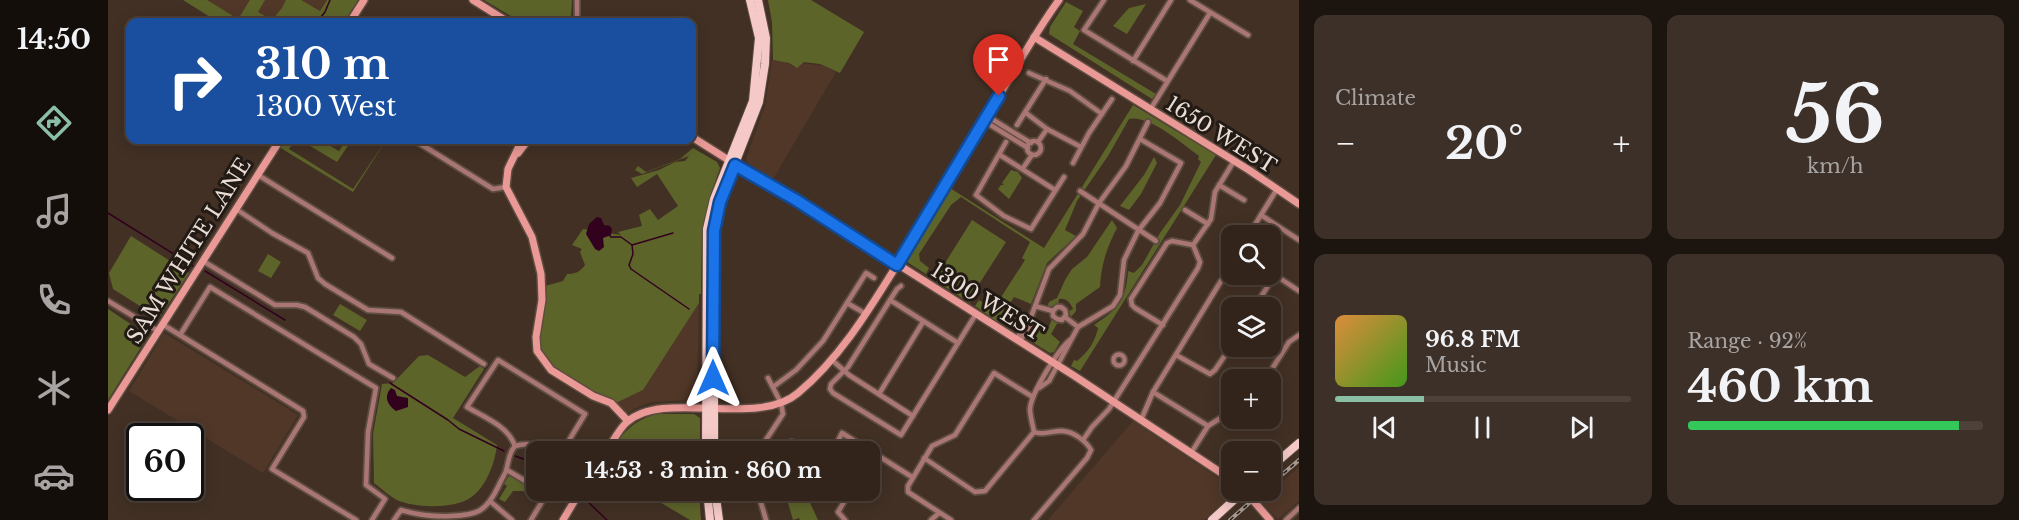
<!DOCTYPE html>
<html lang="en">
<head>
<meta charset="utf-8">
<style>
	:root { --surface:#32241b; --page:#3d3028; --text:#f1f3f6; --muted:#a8a4a3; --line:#4d413a; --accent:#8abfa5 }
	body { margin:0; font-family:"Libre Baskerville",serif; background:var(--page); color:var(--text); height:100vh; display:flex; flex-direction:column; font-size:22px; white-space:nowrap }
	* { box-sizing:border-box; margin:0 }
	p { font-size:20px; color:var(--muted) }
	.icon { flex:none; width:33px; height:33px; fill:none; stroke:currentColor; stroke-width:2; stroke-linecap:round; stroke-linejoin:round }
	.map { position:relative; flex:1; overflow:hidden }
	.panel { display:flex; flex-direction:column; gap:15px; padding:15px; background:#1c140f; width:720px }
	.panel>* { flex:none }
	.banner { position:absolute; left:18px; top:18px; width:570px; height:126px; border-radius:12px; box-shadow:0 3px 15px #0003,0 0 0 2px var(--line); background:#1a4fa0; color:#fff; overflow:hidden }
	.buttons { position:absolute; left:1113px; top:225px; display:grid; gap:12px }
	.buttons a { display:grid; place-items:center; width:60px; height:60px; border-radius:12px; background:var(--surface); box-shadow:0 3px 15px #0003,0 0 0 2px var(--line); font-size:30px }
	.speed { position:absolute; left:18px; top:423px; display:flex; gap:12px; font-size:30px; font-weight:700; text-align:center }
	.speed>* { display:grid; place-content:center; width:78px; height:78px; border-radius:50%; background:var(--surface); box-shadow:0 3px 15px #0003,0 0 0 2px var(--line); line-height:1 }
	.speed .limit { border:3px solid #111; border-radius:9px; background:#fff; color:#111 }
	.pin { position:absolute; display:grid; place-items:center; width:51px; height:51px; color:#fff; margin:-62px -26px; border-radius:50% 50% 50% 0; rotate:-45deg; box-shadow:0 0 6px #0007 }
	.pin .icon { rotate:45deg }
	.me { position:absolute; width:66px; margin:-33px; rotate:0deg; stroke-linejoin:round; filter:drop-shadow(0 0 4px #0008) }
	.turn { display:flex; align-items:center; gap:21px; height:126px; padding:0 30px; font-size:27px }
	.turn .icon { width:78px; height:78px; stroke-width:2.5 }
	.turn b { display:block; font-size:42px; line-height:51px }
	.big { font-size:45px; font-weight:700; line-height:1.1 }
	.panel .widget { flex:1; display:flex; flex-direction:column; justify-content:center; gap:9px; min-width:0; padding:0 21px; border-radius:12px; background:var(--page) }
	.panel .dial { align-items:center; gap:0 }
	.dial b { font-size:78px; line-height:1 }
	.song { display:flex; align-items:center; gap:18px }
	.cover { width:72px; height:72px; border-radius:9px; background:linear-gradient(135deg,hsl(30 70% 55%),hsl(100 70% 35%)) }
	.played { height:6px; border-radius:3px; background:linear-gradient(90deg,var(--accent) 30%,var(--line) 30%) }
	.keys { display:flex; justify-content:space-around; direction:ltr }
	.heat { display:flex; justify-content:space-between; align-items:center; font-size:33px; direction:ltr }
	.charge { height:9px; border-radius:4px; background:linear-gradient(90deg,#34c759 92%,var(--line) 0) }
	.panel .tiles { flex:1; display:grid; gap:15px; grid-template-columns:repeat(2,1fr) }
	.trip { position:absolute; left:418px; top:441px; width:354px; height:60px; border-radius:12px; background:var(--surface); box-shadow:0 3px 15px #0003,0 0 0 2px var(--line); font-weight:700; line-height:60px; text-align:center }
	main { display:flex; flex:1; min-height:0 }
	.dock { display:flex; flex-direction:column; width:108px; justify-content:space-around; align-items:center; background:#140e0b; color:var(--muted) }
	.dock .icon { width:42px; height:42px }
	.dock .active { color:var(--accent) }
	.dock b { font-size:27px; color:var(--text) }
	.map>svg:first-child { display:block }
	.built { fill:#503728 }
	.green { fill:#5d642a }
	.water { fill:#32011d }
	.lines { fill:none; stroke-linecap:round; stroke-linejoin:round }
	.stream { stroke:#32011d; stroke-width:1.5 }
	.street-casing { stroke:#5d4c40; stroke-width:8 }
	.secondary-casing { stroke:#5d4c40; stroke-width:10 }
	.primary-casing { stroke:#5d4c40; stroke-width:10 }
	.street { stroke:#a97673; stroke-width:4.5 }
	.secondary { stroke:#ea9996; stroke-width:7 }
	.primary { stroke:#f4c9c7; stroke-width:8 }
	.rail-casing { stroke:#a89a91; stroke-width:4 }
	.rail { stroke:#221a15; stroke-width:1.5; stroke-dasharray:4.5; stroke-linecap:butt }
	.route-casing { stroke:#114b97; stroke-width:15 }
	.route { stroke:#1a73e8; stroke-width:10 }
	.labels { text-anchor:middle; stroke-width:6; stroke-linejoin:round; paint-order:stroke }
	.street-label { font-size:21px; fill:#e9ddd5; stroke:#221a15 }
</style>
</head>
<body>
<main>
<nav class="dock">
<b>14:50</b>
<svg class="icon active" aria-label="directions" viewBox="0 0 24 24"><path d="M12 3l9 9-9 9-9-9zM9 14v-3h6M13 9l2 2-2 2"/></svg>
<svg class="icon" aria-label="music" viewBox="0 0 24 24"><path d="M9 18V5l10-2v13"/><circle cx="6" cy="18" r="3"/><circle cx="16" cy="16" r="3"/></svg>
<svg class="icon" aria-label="phone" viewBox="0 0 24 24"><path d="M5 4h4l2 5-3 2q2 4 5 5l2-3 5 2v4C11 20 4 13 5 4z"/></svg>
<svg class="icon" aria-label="climate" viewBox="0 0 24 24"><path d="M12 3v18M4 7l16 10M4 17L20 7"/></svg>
<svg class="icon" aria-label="car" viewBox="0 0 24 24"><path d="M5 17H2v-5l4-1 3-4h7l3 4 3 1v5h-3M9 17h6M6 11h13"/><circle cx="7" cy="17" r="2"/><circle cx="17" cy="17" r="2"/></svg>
</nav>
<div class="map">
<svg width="1191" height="520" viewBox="0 0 1191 520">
	<rect width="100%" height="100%" fill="#423024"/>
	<g class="built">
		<path d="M76,0H250L236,22H112Z"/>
		<path d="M664,60L677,62L686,67L694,63L716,66L728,72L665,179L640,163L638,159L657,106Z"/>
		<path d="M591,303L589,398L586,400L543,402L530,407L518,414L508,403L535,390Z"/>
		<path d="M56,333L190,415L155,473L21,391Z"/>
		<path d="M1025,421L1122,486L1126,494L1096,520H940Z"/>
		<path d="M1191,467V501L1170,519L1152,501Z"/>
	</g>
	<g class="green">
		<path d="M75,0H99L135,22H110Z"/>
		<path d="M142,0H157L150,12L164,20L174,8L178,0H193L212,11L219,0H250L236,22H142L132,16Z"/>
		<path d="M376,0H464L463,18L455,22H413Z"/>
		<path d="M660,0H703L756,32L732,73L712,64L696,62L689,68L681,63L665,60L664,22Z"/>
		<path d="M958,2L975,11L966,27L972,31L965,44L1048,94L1044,99L941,34L942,27Z"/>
		<path d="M1038,4L1019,34L1005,26L1021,8Z"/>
		<path d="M1025,105L1108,155L972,371L963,366L966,360L969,361C980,352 987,342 990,328L986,325C1010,309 1018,301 1020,271L1026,273L1034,265L1052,233L1072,205L1093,162L1090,159L1091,156C1074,144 1042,115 1021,119L1000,156L969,201L957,230L968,236L939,263L923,304L906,297L890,322L867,306L871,300L882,307L888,305L917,260L914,258L922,242L853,197L843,205L811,254L812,261L821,268L818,274L799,262L798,259L842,188L936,248Z"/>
		<path d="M175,140H187L181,149L245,189L278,140L245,192L171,147Z"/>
		<path d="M192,140H212L231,151L238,140H244L229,162Z"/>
		<path d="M585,148L609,162L612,168L601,199L594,232L593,294H591V303L535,390L508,403C486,389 431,374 432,342C432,323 438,305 437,286L455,281L459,274C467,274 472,272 477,265L472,252L474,249L464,245L475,229L513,235L510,232L534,226L531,215L542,209L550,220L570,206L549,174L529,187L523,178L551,170L567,162L577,161L581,156L534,174L527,170L530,166L538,172L572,159Z"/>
		<path d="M1046,157L1049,163L1033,194L1021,210L1012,206L1036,175Z"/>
		<path d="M903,170L910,172L914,178L901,199L890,189L893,185H896L894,183Z"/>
		<path d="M864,220L898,242L866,292L868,294L862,303L823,278L828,269L832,271Z"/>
		<path d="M1004,220L1009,228C999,247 993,265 992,287L968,304V311L963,317L961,311L965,309C962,303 959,298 951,299L950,305L939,307L941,302L949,298L957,280L964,269L979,257Z"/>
		<path d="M23,236L81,273L51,318L5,289L1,273Z"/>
		<path d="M160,254L173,262L163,278L150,271Z"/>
		<path d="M232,304L259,320L252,331L225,315Z"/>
		<path d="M0,309L39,335L38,339L0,400Z"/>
		<path d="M944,319L950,322L943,334L952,342L946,352L942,353L921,340L920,336L925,328L939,331Z"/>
		<path d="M320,355L357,377L372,366L376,369L345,418L389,445C387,463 378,488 362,498C346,509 306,508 289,500C281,496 273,488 266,483L265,434L274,384L285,383L311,356Z"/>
		<path d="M549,414H586L592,418V451H503C515,432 526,420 549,414Z"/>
		<path d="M402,476L430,492L432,496L430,500L415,491H405L397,502L391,499L399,486L396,484L400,477Z"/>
		<path d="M533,491H591L593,520H582Z"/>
		<path d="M681,491H706L698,494L710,520H692L691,518L685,520L678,496Z"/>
	</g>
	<g class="water">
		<path d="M489,217L493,218L496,225L502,226L504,229L503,235L495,238L496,247L491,251L487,249L478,234L481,224Z"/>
		<path d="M283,388L287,390L289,396L300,398V407L288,411C280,405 275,397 283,388Z"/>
	</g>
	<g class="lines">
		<g class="stream">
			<path d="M209,22L217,12L222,0"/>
			<path d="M0,213L85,266"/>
			<path d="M500,234L503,237H513L524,245L565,233"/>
			<path d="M524,245L525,254L521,265L523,269L581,309"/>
			<path d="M97,271L177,320"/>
			<path d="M282,383L340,420L351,429L396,451"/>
			<path d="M407,456L418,460L429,467"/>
			<path d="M478,500L499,520"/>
		</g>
		<g class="street-casing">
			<g id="street">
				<path d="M469,0V22"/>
				<path d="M996,0L976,30L1059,81"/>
				<path d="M1082,0L1140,35"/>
				<path d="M1025,61L1063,0"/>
				<path d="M921,73L962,91L994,114"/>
				<path d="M1042,110L1102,13"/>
				<path d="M918,113L939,129L973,147"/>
				<path d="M879,116L923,143"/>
				<path d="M876,121L920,148"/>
				<path d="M909,125L938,79"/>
				<path d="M306,140L385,189L398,187"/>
				<circle cx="926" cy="148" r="7"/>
				<path d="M898,142L868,195L896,216L923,229L956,177"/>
				<path d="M930,142L939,129"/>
				<path d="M892,155L947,190"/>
				<path d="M965,163L981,133L1004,99"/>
				<path d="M915,168L924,155"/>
				<path d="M150,175L284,258"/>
				<path d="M1111,185L1136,200"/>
				<path d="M972,191L1048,241"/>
				<path d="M128,209L164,233L200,253L210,278L217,284L260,310L293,312L376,364"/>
				<path d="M1077,210L1100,224"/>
				<path d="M1153,215L1191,240"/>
				<path d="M1140,236L1169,189"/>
				<path d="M1085,245L1103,219L1107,192L1126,161"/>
				<path d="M95,261L167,305H189L197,307L246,337L253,344L261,364L285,378"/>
				<path d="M793,286L789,289L740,367L723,384L722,389L725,393L793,435L868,314"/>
				<path d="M782,300L850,343"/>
				<path d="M0,301L50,331"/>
				<path d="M739,303L758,314"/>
				<path d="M927,306L945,311L949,307H953L957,310L958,315L954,320L949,319L945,316V311"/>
				<path d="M1146,308L1163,281L1167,278L1173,279L1191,291"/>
				<path d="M957,317L970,327"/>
				<path d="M54,324L195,411L196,417L164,469L248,520"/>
				<path d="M1055,325L1027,308L1024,305L1023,299L1059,243L1064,241L1085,245"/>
				<path d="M72,335L102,287L268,388L260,432L258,485L277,499L264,520"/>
				<path d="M911,340V335L923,317"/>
				<path d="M911,342L923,325V317L941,269L975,234L991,203L1018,166L1040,122"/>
				<circle cx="1011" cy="360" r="5.5"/>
				<path d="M1068,355L1102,374L1107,370L1124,345"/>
				<path d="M724,360L741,375L805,416"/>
				<path d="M1157,380L1181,342L1191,335"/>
				<path d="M665,387L688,370L715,341L758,273L766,278"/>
				<path d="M931,388L941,381L970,327L1005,306L1012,295L1016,260L1030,231L1052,203L1073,163L1032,139"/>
				<path d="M1045,392L1100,426"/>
				<path d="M771,394L815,322"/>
				<path d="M1033,420L1045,392L1124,263"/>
				<path d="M926,432C936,436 945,430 955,431C966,432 978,441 983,450L979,458L926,520"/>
				<path d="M975,440L984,427L1001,409L1090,268L1092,262L1085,245"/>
				<path d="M730,441L734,433L804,477"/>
				<path d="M407,446C400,426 376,417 359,407L390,360L477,414L454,452"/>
				<path d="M407,446C421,442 428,445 441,452"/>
				<path d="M650,452L675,414L673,403L660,378"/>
				<path d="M679,452L684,442L699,452"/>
				<path d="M1083,453L1100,426L1124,411"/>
				<path d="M816,458L867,492L877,491L926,432C925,425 922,416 922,409C923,393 950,350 962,340"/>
				<path d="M399,470L429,488"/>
				<path d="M654,490L651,496L658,520"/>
				<path d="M383,502L404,520"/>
				<path d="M286,520L293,510C310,515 324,517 343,516C369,515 378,512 390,487C392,482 396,476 398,471C401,461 400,454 407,446"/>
				<path d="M423,520L441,490"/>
				<path d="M737,520L730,512L743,490"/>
				<path d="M823,520L831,513"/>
				<path d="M843,520L800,492V486L824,446L847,435L886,373L925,397"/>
				<path d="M1178,520L1191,508"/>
			</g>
		</g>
		<g class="secondary-casing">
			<g id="secondary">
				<path d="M365,0L400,22"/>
				<path d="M242,22L256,0"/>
				<path d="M926,37L1141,170L1191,204"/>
				<path d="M584,137L657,183L688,200L965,375L1124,480"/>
				<path d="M414,140L400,169L398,187L424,237L433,274L434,300L428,337L429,351L443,370L485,396L503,403L520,421"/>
				<path d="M410,153L420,140"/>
				<path d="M0,410L172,140"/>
				<path d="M498,452C505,442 510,430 519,422C556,389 649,428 690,393C734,356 762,308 792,260C821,212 850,164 879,116C903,77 924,37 951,0"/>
				<path d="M1136,490L1162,520"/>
				<path d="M455,520L473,490"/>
			</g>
		</g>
		<g class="primary-casing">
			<g id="primary">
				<path d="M598,452L599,229L606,199L645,101L651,38L642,0"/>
				<path d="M606,452V231L612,202L651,102L657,64L658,38L650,0"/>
				<path d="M1162,468L1191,443"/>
				<path d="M599,490L602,520"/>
				<path d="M607,490L611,520"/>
				<path d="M1104,520L1137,490"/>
			</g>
		</g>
		<use href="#street" class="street"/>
		<use href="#secondary" class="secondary"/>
		<use href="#primary" class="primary"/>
		<g class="rail-casing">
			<g id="rail">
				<path d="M1162,485L1191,460"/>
				<path d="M1122,520L1156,490"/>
			</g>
		</g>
		<use href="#rail" class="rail"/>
	</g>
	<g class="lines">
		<g class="route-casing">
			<path id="route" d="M605,378L606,231L612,202L627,165L688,200L789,265L891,96"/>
		</g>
		<use href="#route" class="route"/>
	</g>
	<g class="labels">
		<g class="street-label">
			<text transform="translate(1113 135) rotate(32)" y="7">1650 WEST</text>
			<text transform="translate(81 251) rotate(-58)" y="7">SAM WHITE LANE</text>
			<text transform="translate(879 302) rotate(32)" y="7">1300 WEST</text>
		</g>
	</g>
</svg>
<div class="buttons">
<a><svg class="icon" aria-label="search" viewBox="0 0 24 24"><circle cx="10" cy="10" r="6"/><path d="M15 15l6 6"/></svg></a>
<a><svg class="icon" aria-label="layers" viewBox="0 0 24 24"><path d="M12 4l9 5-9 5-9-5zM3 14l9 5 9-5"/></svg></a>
<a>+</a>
<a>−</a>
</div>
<div class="speed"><div class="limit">60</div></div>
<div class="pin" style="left:891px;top:96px;background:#d93025"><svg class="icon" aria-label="arrive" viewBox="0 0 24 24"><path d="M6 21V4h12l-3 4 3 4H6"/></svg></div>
<svg class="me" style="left:605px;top:378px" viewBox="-20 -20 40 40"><path d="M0-17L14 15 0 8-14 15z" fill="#1a73e8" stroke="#fff" stroke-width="4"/></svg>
<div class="trip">14:53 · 3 min · 860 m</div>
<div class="banner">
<div class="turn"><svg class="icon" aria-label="right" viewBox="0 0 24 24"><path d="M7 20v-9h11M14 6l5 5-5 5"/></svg><div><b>310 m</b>1300 West</div></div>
</div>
</div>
<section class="panel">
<div class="tiles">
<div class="widget"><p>Climate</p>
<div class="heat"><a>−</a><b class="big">20°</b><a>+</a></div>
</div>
<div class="widget dial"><b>56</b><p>km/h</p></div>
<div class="widget">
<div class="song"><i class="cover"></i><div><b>96.8 FM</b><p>Music</p></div></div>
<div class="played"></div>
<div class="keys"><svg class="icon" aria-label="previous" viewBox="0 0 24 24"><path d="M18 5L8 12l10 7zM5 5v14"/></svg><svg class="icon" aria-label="pause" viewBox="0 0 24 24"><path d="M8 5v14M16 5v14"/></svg><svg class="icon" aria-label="next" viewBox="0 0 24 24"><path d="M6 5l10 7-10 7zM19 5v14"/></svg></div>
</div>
<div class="widget"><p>Range · 92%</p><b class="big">460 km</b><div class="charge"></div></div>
</div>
</section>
</main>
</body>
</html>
